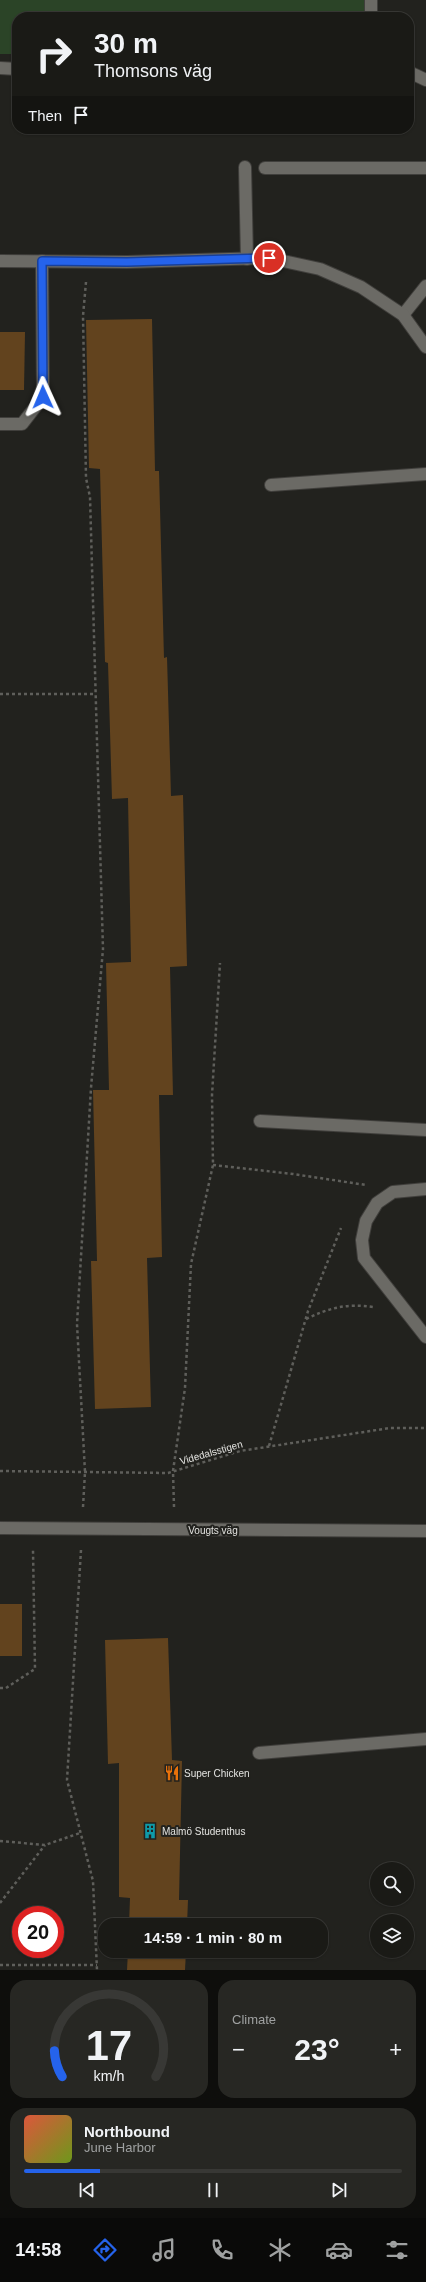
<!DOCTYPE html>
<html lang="en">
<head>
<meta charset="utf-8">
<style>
	:root { --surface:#1a1a16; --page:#272723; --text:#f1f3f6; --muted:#9fa1a1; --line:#383835; --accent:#2563eb }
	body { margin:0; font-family:Arial,sans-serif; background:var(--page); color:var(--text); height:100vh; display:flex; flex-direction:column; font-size:15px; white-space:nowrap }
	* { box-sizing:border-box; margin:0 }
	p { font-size:13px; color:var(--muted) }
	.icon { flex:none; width:22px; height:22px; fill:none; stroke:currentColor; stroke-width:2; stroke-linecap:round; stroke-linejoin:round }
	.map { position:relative; height:1970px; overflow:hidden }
	.details { display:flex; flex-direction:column; gap:10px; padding:10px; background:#0e0e0c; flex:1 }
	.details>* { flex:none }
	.banner { position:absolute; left:12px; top:12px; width:402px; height:122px; border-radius:16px; box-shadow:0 1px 3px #0004,0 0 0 1px var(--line); background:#1a1a16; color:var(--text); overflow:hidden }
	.controls { position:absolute; left:370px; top:1862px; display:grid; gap:8px }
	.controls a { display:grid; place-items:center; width:44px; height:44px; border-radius:50%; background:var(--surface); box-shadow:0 1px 3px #0004,0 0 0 1px var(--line); font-size:20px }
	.speed { position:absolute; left:12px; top:1906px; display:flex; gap:8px; font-size:20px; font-weight:700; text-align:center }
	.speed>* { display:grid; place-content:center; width:52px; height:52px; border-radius:50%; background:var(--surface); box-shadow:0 1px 3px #0004,0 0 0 1px var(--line); line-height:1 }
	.speed .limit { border:6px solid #d22; background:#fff; color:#111 }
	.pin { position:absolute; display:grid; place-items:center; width:34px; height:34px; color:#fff; margin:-17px; border:2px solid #fff; border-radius:50%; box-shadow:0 1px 4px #0007 }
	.me { position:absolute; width:44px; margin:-22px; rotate:359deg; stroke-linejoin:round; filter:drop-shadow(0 0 3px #0008) }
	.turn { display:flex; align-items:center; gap:14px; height:84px; padding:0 16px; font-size:18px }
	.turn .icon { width:52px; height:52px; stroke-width:2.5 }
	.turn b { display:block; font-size:28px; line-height:34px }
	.then { display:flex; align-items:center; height:38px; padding:0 16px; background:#0003; gap:8px; font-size:15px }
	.big { font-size:30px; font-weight:700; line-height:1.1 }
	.details .card { flex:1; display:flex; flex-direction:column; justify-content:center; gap:6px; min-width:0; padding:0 14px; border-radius:16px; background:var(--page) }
	.details .dial { align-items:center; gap:0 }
	.dial svg { height:104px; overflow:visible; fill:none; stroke:var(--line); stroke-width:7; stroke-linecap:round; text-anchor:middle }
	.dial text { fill:var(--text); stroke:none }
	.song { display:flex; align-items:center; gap:12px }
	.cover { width:48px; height:48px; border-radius:6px; background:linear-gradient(135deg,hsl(10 70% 55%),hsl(80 70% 35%)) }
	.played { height:4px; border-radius:2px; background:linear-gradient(90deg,var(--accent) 20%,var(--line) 20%) }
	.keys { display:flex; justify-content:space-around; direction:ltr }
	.heat { display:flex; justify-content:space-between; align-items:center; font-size:22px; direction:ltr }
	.details .tiles { flex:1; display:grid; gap:10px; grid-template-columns:1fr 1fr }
	.card:last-child { grid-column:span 2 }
	.trip { position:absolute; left:98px; top:1918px; width:230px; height:40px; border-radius:16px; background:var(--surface); box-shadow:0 1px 3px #0004,0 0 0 1px var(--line); font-weight:700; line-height:40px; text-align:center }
	.tab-bar { display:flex; height:64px; justify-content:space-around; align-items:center; background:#0a0a09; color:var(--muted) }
	.tab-bar .icon { width:28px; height:28px }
	.tab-bar .selected { color:var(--accent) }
	.tab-bar b { font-size:18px; color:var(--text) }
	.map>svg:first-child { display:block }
	.green { fill:#2b4427 }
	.building { fill:#62431e }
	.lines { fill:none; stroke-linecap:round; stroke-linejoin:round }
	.lane-casing { stroke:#403f3c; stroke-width:14 }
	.street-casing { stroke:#403f3c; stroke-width:14 }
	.path { stroke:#5f5f5b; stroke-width:2.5; stroke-dasharray:3 3; stroke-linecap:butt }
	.lane { stroke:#6b6a65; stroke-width:12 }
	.street { stroke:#6b6a65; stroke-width:12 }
	.route-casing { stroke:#184099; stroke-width:10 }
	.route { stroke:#2563eb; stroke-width:7 }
	.labels { text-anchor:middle; stroke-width:4; stroke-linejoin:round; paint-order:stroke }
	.street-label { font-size:10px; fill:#e3e3e0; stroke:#22221e }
	.poi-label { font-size:10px; fill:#e3e3e0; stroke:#22221e; text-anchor:start }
</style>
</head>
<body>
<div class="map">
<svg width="426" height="1970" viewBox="0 0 426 1970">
	<rect width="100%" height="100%" fill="#22221e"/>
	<path class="green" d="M0,0H369L370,17H17V54H0Z"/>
	<g class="building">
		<path d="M152,319L155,471H159L164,658L167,657L171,796L183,795L187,966L170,967L173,1095H159L162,1257L147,1258L151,1407L95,1409L91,1261H97L93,1090H109L106,963L131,962L128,798L112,799L108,663L105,662L100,469L89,468L86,320Z"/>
		<path d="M0,332H25L24,390H0Z"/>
		<rect x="0" y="1604" width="22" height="52"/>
		<path d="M168,1638L172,1760L182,1761L179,1900H188L187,1925H129L130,1898L119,1897V1763L108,1764L105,1640Z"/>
		<path d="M128,1951H186L185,1970H127Z"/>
	</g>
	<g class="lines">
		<g class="lane-casing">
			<g id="lane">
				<path d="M371,0V17"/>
				<path d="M0,68L17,69"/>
				<path d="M409,72L426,80"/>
				<path d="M245,167L247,259"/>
				<path d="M265,168H426"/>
				<path d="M403,315L426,286"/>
				<path d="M0,424H22L43,397L42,261"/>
				<path d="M271,485L426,474"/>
				<path d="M260,1121L426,1130"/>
				<path d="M426,1189L393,1192L377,1203L366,1221L362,1240L364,1258L426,1337"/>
				<path d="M259,1753L426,1739"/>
			</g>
		</g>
		<g class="street-casing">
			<g id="street">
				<path d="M0,261L127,262L269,258L320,269L361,287L403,315L426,347"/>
				<path d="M0,1528L426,1531"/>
			</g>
		</g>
		<g class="path">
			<path d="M0,694H96"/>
			<path d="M213,1165L293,1174L366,1185"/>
			<path d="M306,1319C329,1308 347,1303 373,1307"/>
			<path d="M269,1446L308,1311L341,1228"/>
			<path d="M0,1471L168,1473L240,1451L390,1428H426"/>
			<path d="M83,1507L85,1472L77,1324L91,1088L103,949L90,497L86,478L83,316L86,282"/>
			<path d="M174,1507L173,1471L185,1388L191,1264L213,1165L212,1095L220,963"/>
			<path d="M81,1550L67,1780L93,1881L97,1970"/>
			<path d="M0,1688H6L35,1669L33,1550"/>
			<path d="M0,1841L45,1845L80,1833"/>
			<path d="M0,1903L45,1845"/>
			<path d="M0,1965H97"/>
		</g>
		<use href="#lane" class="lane"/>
		<use href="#street" class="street"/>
	</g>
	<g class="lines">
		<g class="route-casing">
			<path id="route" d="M43,397L42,261L127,262L269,258"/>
		</g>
		<use href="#route" class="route"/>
	</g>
	<defs>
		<g id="restaurant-bare" transform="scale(1.2)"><path d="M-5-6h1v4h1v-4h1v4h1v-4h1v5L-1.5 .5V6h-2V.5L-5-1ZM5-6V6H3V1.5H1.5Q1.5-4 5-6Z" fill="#e8710a" stroke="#22221e" stroke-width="2.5" paint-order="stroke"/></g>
		<g id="building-bare" transform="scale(1.2)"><path d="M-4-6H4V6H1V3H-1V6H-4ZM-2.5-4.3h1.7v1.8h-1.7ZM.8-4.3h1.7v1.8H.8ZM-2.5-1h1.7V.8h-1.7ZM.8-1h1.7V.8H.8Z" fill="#0f9aa8" stroke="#22221e" stroke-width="2.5" paint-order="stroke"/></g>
	</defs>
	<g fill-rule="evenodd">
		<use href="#restaurant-bare" x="172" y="1773"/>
		<use href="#building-bare" x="150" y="1831"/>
	</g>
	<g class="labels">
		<g class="street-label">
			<text transform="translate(211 1452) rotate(-16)" y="4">Videdalsstigen</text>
			<text x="213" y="1534">Vougts väg</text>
		</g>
		<g class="poi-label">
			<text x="184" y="1777">Super Chicken</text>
			<text x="162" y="1835">Malmö Studenthus</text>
		</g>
	</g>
</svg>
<div class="controls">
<a><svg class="icon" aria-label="search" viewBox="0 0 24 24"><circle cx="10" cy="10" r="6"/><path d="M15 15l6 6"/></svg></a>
<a><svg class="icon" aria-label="layers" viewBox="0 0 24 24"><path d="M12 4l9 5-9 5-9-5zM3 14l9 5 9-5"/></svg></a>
</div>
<div class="speed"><div class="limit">20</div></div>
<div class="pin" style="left:269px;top:258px;background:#d93025"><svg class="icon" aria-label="arrive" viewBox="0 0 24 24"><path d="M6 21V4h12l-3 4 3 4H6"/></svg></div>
<svg class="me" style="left:43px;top:397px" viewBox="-20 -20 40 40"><path d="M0-17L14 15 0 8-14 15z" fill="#2563eb" stroke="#fff" stroke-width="4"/></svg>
<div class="trip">14:59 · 1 min · 80 m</div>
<div class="banner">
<div class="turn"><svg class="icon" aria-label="right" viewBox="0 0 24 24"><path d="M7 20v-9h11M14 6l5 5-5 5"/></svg><div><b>30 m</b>Thomsons väg</div></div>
<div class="then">Then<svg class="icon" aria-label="arrive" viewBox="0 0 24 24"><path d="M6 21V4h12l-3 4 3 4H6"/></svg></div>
</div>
</div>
<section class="details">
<div class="tiles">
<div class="card dial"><svg viewBox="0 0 100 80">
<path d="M14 69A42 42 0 1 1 86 69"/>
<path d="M14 69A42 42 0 0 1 8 49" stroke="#2563eb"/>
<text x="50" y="56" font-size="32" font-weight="700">17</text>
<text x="50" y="72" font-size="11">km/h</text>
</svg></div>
<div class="card"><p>Climate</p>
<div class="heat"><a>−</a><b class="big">23°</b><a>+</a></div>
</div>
<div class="card">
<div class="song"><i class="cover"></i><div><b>Northbound</b><p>June Harbor</p></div></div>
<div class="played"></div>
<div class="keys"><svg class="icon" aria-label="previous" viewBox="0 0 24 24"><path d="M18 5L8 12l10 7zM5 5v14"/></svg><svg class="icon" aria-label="pause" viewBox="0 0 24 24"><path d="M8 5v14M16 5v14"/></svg><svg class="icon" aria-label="next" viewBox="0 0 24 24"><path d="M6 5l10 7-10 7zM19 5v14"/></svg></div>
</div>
</div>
</section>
<nav class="tab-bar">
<b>14:58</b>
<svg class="icon selected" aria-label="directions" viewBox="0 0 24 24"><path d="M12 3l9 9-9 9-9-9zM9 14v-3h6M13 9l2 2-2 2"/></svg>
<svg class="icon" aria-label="music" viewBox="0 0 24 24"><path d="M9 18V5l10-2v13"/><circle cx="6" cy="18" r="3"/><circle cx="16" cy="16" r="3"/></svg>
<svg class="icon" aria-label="phone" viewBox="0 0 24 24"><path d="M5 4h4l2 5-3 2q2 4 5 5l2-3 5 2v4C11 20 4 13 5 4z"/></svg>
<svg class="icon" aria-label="climate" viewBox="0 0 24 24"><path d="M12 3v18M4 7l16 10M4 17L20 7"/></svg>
<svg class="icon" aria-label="car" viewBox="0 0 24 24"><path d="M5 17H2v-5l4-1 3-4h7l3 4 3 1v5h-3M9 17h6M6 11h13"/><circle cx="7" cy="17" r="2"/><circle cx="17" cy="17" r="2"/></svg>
<svg class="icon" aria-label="filters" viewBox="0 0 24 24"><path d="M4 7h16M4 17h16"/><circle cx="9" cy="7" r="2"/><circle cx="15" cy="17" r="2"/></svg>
</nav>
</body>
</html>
